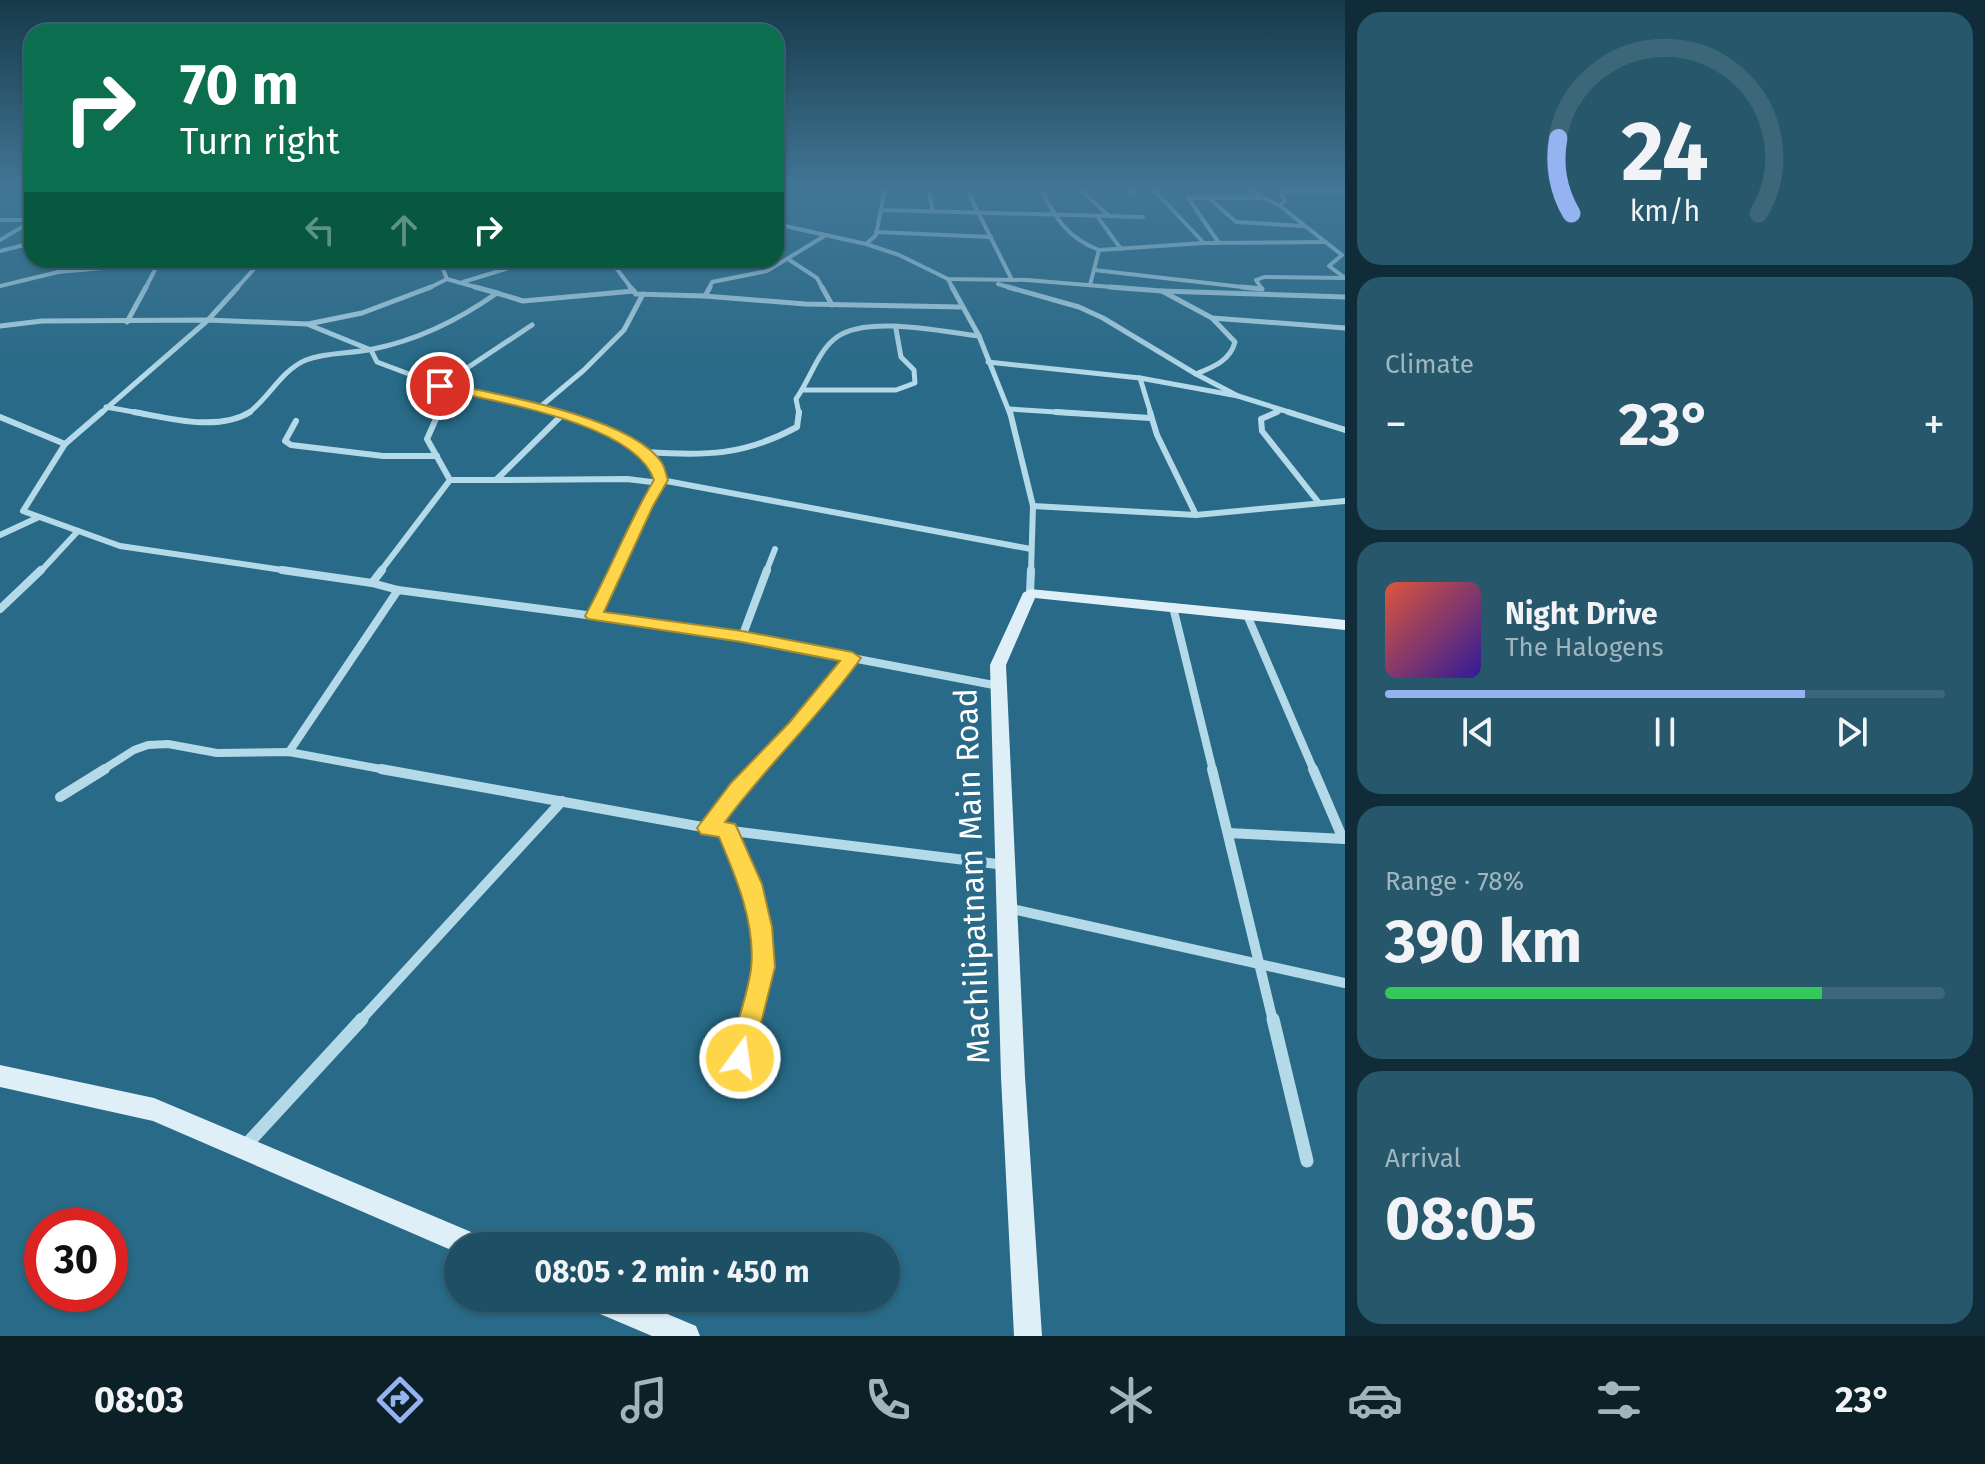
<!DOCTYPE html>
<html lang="en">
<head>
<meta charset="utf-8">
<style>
	:root { --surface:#1e5065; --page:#26576b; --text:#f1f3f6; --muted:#a1b5bf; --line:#3c6779; --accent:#95b2f1 }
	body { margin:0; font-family:"Fira Sans",sans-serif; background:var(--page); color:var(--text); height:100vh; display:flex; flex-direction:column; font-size:30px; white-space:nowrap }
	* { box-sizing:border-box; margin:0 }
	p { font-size:26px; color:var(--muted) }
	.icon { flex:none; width:44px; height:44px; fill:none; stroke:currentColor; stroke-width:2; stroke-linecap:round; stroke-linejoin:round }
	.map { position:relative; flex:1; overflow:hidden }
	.details { display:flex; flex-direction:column; gap:12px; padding:12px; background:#102c38; width:640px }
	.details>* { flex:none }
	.top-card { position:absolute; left:24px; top:24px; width:760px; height:244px; border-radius:24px; box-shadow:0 2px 6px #0004,0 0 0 2px var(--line); background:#0b6e4f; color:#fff; overflow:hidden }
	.speed { position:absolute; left:24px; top:1208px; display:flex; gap:16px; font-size:40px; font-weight:700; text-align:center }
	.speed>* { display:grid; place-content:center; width:104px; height:104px; border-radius:50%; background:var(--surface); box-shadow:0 2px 6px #0004,0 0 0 2px var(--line); line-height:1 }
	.speed .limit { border:12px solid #d22; background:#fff; color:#111 }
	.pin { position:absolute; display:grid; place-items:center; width:68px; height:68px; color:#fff; margin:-34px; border:4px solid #fff; border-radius:50%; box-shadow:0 2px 8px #0007 }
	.me { position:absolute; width:88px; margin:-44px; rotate:14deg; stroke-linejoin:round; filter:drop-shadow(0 0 6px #0008) }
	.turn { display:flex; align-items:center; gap:28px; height:168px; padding:0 24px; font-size:36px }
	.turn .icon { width:104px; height:104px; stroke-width:2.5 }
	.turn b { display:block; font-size:56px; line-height:68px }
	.lanes { display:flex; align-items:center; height:76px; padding:0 24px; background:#0003; justify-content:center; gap:40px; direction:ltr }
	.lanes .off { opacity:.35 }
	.big { font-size:60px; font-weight:700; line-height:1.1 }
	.details .widget { flex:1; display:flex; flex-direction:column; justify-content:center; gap:12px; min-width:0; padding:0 28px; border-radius:24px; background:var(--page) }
	.details .dial { align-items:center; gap:0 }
	.dial svg { height:208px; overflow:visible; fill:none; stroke:var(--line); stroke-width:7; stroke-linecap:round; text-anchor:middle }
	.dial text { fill:var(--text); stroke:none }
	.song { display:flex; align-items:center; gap:24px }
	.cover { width:96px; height:96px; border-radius:12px; background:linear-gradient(135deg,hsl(10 70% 55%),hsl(250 70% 35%)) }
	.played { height:8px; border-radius:4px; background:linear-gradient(90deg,var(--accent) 75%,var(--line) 75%) }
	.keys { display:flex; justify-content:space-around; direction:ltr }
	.heat { display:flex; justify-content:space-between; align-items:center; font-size:44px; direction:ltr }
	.charge { height:12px; border-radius:6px; background:linear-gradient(90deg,#34c759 78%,var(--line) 0) }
	.trip { position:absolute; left:444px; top:1232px; width:456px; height:80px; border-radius:40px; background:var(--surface); box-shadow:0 2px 6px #0004,0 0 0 2px var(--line); font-weight:700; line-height:80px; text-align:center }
	.tabs { display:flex; height:128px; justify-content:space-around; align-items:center; background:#0c2028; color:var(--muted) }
	.tabs .icon { width:56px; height:56px }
	.tabs .current { color:var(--accent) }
	.tabs b { font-size:36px; color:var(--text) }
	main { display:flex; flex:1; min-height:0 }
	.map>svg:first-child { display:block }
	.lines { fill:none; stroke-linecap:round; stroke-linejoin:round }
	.street-far5 { stroke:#b4d9e8; stroke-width:4 }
	.street-far4 { stroke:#b4d9e8; stroke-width:5 }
	.street-far3 { stroke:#b4d9e8; stroke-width:6 }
	.street-far2 { stroke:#b4d9e8; stroke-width:8 }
	.street-far1 { stroke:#b4d9e8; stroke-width:10 }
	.street { stroke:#b4d9e8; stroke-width:13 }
	.secondary { fill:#deeff7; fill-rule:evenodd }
	.route { fill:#ffd54a; stroke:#a68a30; stroke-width:2 }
	.labels { text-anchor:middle; stroke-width:8; stroke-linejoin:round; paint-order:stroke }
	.near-street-label { font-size:32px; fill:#fff; stroke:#286a87 }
</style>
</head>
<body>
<main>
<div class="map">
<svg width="1345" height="1336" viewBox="0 0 1345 1336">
	<rect width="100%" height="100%" fill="#286a87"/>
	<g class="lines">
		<g class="street-far5">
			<path d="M928,188L933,211"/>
			<path d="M966,188L1012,280"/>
			<path d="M1040,188C1055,217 1067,238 1099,250"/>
			<path d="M1079,188L1109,216"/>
			<path d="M1245,188L1280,206L1342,255L1329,266L1345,278"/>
			<path d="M1128,194L1134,193L1130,188"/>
			<path d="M1208,197L1236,222L1304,226"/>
			<path d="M1280,206L1285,200L1281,193L1286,191H1345"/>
			<path d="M881,210L1143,217"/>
			<path d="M1097,216L1121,249"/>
			<path d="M0,220H32"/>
			<path d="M776,224L866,244L899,255L948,279L1027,280L1135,289"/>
			<path d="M876,232L991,237"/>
			<path d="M0,240L32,221"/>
			<path d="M1204,243L1326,242"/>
			<path d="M1219,243L1188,198H1259"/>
			<path d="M866,244L876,235L885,188"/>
			<path d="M0,251L32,243"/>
			<path d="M788,259L817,278L823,289"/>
			<path d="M56,260L64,264V271"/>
			<path d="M610,260L632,289"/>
			<path d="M1094,270L1260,289"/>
			<path d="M447,279L443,269L460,260"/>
			<path d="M948,279L953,289"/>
			<path d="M463,282L535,260"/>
			<path d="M998,284L1015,289"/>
			<path d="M1090,285L1099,250L1204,243L1152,188"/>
			<path d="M0,286L58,272L194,260"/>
			<path d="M145,289L159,262"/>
			<path d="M236,289L262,260"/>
			<path d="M427,289L447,279L482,289"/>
			<path d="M709,289L712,282L767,271L826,235"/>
			<path d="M1262,289L1256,280L1264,277L1345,278"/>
		</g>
		<g class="street-far4">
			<path d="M630,287L636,294L705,296"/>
			<path d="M710,287L705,296L805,304L961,307"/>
			<path d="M822,287L832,305"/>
			<path d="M952,287L979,336L1010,414"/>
			<path d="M1008,287L1079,307L1103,318L1196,374C1213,367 1230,361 1235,342L1212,318L1345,328"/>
			<path d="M1110,287L1162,291L1212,318"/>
			<path d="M1242,287L1262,289"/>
			<path d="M1162,291L1345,297"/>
			<path d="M497,293L523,301L634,291"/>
			<path d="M127,322L146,287"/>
			<path d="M308,324L362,313L431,287"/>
			<path d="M0,326L42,321L208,320L307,324L371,350L377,362L449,389L540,407L558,414"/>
			<path d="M988,362L1140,378L1238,396"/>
			<path d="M1196,374L1238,396L1295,414"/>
			<path d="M1140,378L1151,414"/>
			<path d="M440,386L532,325"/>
			<path d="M804,390H896L915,383L914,370L901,357L896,329"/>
			<path d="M106,407L145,414"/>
			<path d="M540,407L584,370L624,330L643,294"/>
			<path d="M1009,409L1087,414"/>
			<path d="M100,414L208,320L238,287"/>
			<path d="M247,414C269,399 280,371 306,360C327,352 351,354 373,349C418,340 460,319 497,293L475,287"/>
			<path d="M438,414L449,389"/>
			<path d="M799,414L796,399C810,380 818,350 837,337C867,315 944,332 979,336"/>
			<path d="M1272,414L1281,410"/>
		</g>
		<g class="street-far3">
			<path d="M102,412L65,444L23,511L120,546L296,572"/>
			<path d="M134,412C168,418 218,432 250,412"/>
			<path d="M553,412C592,427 647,436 661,480"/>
			<path d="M1010,412L1033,506L1031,572"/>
			<path d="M1056,412L1150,418"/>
			<path d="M1150,412L1157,435L1196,515"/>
			<path d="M1277,412L1261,419L1262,431L1319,503"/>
			<path d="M1288,412L1345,430"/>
			<path d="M0,417L65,444"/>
			<path d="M296,421L285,441L291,445L383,456H437"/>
			<path d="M646,452C705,456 743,456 797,427L799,412"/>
			<path d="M450,480H496L562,415"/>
			<path d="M496,480L627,479L660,483"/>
			<path d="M661,480L1031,549"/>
			<path d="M1033,506L1196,515L1345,501"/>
			<path d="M0,535L39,517"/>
			<path d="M40,572L78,531"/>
			<path d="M380,572L450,480L427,439L439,412"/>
			<path d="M616,572L661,480"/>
			<path d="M766,572L775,549"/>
		</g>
		<g class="street-far2">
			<path d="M282,570L372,583"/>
			<path d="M382,570L372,583L398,590L594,616"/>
			<path d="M616,570L594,616L742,637L999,686"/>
			<path d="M1030,593L1031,570"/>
			<path d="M1173,607L1213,771"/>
			<path d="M0,609L41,570"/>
			<path d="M1247,615L1314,771"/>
			<path d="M742,637L767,570"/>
			<path d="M289,752L398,590"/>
			<path d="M101,771L134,750L148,745L168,744L217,753L289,752L392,771"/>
			<path d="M756,771L852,658"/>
		</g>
		<g class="street-far1">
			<path d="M381,769L708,828L1005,865"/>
			<path d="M1212,769L1273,1021"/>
			<path d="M1313,769L1343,839"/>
			<path d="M60,797L105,769"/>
			<path d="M708,828L757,769"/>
			<path d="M727,830C758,902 774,943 751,1021"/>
			<path d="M1228,833L1345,839"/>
			<path d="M1008,908L1345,983"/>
			<path d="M360,1021L562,801"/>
		</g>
		<g class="street">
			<path d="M1273,1019L1307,1161"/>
			<path d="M740,1058L752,1019"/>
			<path d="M246,1145L362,1019"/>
		</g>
		<g class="secondary">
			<path d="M1030,589L1345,620V630L1035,598L1006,665L1025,1077L1042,1336H1014L1001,1077L990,665L1023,593Z"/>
			<path d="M0,1065L154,1098L483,1237L487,1246H458V1253L153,1121L0,1087Z"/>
			<path d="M582,1298H629L696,1326L700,1336H652L586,1308Z"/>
		</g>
	</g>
	<linearGradient id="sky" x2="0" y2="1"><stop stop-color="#163a4a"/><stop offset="0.5" stop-color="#427696"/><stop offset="1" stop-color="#427696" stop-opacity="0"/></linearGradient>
	<rect width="1345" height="375" fill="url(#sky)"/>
	<path class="route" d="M440,382C492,393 633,417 662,463C665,468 666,475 668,480L653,506L604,612L742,631L852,652L861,658C820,716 767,765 725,822L735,824L738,830L762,884L772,927L775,967L750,1067L740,1070L731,1067L727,1058C735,1029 747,998 751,969C756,924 736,877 719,837L701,834L697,828L731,783L789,723L840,661L742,642L588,619L585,616C610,571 628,523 654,480C635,422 490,401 436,388V383Z"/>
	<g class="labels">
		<g class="near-street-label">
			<text transform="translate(972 876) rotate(-92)" y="11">Machilipatnam Main Road</text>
		</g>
	</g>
</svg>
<div class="speed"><div class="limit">30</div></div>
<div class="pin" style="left:440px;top:386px;background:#d93025"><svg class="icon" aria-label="arrive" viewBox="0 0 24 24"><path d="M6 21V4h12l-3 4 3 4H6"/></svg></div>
<svg class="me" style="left:740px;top:1058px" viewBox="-20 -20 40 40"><circle r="17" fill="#ffd54a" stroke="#fff" stroke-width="3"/><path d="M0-11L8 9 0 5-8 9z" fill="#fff"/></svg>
<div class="trip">08:05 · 2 min · 450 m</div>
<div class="top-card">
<div class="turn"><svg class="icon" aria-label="right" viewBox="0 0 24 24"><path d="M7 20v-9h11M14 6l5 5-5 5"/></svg><div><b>70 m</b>Turn right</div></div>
<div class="lanes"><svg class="icon off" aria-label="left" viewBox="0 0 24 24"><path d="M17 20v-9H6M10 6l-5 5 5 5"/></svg><svg class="icon off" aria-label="ahead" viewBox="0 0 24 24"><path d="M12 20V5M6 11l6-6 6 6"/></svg><svg class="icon" aria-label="right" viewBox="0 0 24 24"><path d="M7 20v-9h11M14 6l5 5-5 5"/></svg></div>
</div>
</div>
<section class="details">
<div class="widget dial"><svg viewBox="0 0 100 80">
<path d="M14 69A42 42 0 1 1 86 69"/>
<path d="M14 69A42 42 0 0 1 9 40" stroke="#95b2f1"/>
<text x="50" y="56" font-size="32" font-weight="700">24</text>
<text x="50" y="72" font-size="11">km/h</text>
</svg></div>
<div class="widget"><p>Climate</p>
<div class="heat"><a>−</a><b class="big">23°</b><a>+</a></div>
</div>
<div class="widget">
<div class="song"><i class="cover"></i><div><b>Night Drive</b><p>The Halogens</p></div></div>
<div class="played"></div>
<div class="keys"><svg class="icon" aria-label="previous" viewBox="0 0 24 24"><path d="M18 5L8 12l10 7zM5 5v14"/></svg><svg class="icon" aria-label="pause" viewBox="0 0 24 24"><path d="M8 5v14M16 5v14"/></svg><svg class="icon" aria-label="next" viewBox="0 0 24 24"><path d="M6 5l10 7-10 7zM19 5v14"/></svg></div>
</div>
<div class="widget"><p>Range · 78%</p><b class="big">390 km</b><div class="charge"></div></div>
<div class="widget"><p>Arrival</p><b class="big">08:05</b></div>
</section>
</main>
<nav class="tabs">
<b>08:03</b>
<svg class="icon current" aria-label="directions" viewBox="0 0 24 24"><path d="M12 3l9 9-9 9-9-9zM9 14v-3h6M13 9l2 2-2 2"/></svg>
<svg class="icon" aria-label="music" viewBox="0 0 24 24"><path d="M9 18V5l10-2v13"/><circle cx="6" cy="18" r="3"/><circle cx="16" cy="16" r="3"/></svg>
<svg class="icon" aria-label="phone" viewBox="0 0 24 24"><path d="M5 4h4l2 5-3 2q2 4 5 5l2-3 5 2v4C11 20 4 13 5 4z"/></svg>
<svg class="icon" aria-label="climate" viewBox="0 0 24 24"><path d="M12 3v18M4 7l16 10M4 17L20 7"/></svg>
<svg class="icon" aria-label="car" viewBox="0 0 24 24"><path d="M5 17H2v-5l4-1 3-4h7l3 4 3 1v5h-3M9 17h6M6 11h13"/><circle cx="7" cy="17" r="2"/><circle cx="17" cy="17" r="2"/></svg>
<svg class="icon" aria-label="filters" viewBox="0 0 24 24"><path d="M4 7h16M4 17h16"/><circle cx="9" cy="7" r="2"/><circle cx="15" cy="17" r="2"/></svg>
<b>23°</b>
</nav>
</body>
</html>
